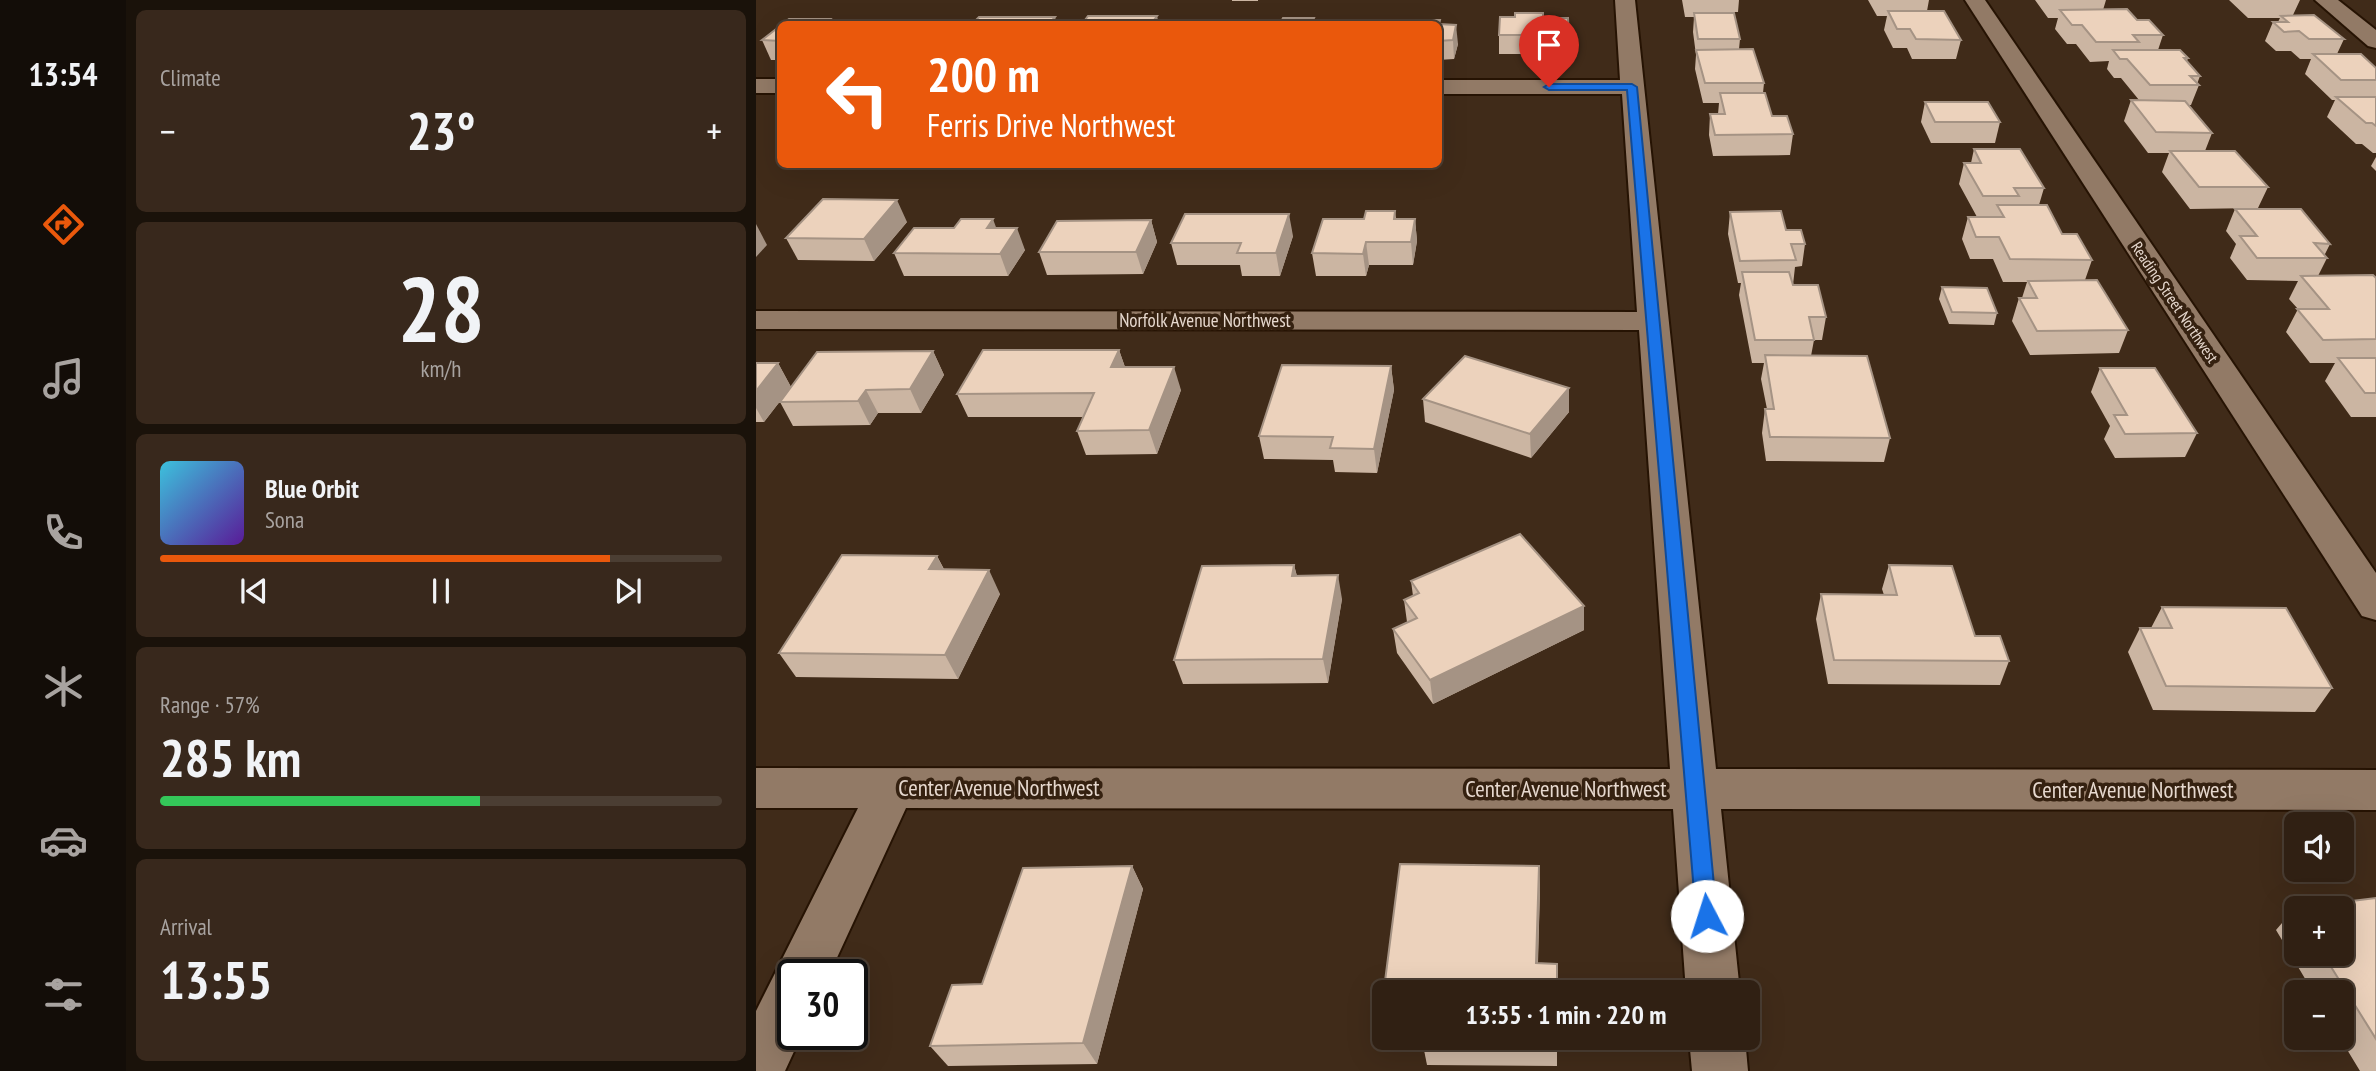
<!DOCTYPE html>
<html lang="en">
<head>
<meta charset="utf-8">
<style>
	:root { --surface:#302013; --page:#38281c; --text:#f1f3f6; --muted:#a8a3a0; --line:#4b3e33; --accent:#ea580c }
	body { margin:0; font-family:"PT Sans Narrow",sans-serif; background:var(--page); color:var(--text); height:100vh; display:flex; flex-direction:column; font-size:26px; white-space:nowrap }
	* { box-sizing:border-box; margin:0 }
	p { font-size:23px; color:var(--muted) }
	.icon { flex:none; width:38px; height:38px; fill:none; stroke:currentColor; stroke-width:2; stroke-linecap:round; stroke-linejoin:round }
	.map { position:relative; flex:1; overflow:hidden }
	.details { display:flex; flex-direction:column; gap:10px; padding:10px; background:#1a120a; width:630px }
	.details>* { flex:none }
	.hud { position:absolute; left:21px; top:21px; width:665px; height:147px; border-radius:10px; box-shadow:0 7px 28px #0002,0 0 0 2px var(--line); background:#ea580c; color:#fff; overflow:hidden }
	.fabs { position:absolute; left:1528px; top:812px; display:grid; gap:14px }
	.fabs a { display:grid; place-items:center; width:70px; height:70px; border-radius:10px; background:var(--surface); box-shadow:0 7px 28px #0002,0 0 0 2px var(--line); font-size:35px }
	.speed { position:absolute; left:21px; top:959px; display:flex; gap:14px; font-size:35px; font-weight:700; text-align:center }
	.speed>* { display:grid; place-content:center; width:91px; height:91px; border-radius:50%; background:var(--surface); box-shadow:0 7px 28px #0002,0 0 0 2px var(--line); line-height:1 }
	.speed .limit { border:4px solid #111; border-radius:10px; background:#fff; color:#111 }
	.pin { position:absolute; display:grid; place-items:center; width:60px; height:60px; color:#fff; margin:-72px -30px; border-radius:50% 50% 50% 0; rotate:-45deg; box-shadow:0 0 7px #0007 }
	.pin .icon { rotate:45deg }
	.me { position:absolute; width:77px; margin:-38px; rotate:355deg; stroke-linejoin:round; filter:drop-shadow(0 0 5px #0008) }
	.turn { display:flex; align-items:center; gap:24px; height:147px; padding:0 35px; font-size:32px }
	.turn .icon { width:91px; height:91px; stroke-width:2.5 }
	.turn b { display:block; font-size:49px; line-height:60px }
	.big { font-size:52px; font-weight:700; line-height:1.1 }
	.details .card { flex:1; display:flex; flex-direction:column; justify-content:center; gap:10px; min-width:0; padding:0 24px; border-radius:10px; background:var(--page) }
	.details .dial { align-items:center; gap:0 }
	.dial b { font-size:91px; line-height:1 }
	.song { display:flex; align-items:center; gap:21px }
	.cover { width:84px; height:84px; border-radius:10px; background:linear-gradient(135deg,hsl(190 70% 55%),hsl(270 70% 35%)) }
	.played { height:7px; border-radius:4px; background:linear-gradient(90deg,var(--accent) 80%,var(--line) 80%) }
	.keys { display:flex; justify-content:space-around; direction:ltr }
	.heat { display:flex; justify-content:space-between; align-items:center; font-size:38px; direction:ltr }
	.charge { height:10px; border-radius:5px; background:linear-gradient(90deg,#34c759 57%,var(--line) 0) }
	.trip { position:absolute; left:616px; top:980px; width:388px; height:70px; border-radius:10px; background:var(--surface); box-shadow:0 7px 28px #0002,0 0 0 2px var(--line); font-weight:700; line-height:70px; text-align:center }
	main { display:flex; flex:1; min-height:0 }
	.dock { display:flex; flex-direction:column; width:126px; justify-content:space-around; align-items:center; background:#130d08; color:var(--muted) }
	.dock .icon { width:49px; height:49px }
	.dock .selected { color:var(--accent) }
	.dock b { font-size:32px; color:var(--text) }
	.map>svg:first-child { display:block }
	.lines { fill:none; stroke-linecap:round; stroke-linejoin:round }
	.minor-casing { stroke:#261303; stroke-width:4 }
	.minor { fill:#927a66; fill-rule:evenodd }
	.wall { fill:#cbb5a2; fill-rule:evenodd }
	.shaded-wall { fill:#a59384 }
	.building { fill:#ecd2bc; stroke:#a59384; stroke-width:2 }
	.route { fill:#1a73e8; stroke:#114b97; stroke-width:2 }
	.labels { text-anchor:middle; stroke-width:7; stroke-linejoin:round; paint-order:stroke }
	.far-street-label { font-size:16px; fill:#e6d8ce; stroke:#352110 }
	.street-label { font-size:19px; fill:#e6d8ce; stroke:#352110 }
	.near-street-label { font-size:23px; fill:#e6d8ce; stroke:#352110 }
</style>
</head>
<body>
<main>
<nav class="dock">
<b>13:54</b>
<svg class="icon selected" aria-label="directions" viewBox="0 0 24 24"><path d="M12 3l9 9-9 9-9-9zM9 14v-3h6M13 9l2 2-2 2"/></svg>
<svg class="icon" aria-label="music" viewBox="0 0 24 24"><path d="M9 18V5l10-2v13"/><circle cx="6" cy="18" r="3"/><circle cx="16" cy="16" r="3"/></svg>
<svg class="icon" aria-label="phone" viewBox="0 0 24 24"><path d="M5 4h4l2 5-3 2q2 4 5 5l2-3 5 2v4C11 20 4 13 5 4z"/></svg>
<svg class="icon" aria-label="climate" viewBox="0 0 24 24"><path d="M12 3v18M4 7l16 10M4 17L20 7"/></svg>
<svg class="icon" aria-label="car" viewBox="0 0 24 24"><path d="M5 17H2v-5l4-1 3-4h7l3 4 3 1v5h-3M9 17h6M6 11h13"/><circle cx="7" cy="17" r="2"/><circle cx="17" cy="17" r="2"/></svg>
<svg class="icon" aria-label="filters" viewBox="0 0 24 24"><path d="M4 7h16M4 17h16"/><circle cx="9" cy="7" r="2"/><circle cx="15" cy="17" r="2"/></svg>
</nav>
<section class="details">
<div class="card"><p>Climate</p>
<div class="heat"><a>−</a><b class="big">23°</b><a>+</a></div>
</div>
<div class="card dial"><b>28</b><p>km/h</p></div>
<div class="card">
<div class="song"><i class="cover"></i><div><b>Blue Orbit</b><p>Sona</p></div></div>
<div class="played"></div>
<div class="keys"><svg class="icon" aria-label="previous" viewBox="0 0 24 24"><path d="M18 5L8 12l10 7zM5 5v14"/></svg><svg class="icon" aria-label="pause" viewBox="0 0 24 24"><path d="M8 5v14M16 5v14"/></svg><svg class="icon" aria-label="next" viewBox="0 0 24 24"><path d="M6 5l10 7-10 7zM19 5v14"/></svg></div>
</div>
<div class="card"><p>Range · 57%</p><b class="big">285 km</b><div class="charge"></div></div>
<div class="card"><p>Arrival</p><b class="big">13:55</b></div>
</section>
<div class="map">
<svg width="1620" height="1071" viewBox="0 0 1620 1071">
	<rect width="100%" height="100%" fill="#402b19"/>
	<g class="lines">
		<g class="minor-casing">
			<g id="minor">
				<path d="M859,0H879L960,769L1620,770V810L965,809L984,992H930L917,809L150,808L73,975H37V1034H46L29,1071H0V1011L102,808H0V768L914,769L883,330L0,329V311L881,312L866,94H682V80H864Z"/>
				<path d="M1209,0H1229L1620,573V620L1606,616Z"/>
				<path d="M1559,0H1582L1620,30V48L1612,46Z"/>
				<rect x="0" y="79" width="24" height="14"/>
				<path d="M933,1038H989L992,1071H936Z"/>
			</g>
		</g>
		<use href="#minor" class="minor"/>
	</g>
	<g class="wall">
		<rect x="476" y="0" width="26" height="1"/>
		<path d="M926,0H983L982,12H976L975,13L984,39L983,49L1008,83L1007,93L1016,116L1037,134L1034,155L957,156L953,135L954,114H962L963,103H947L939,69L940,55L937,32L938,17H929Z"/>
		<path d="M1112,0H1173L1171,11L1205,40L1200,59H1156L1151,48H1137L1128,30L1131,16H1121Z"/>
		<path d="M1279,0H1350L1347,10L1381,20L1407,35L1402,50L1432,58L1431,61L1444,76L1441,84L1443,85L1435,105H1433L1456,133L1449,151L1512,187L1502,208L1434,209L1406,172L1413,153H1392L1368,121L1375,100H1383L1365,78H1358L1351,69L1353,61L1334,62L1320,44H1311L1299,29L1302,18H1292Z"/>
		<path d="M1473,0H1544L1537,15L1588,39L1581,54L1620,68V153H1617L1606,144H1600L1571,117L1579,100H1576L1549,74L1555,59H1544L1535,51H1520L1509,41L1517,22H1522L1524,18H1492Z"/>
		<path d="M787,18L813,42V62H778V54H743V35Z"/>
		<path d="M684,20V24L702,44L698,59L682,60V24Z"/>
		<path d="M24,26V60H15L6,40Z"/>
		<path d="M1169,102L1244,122L1239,143H1175L1165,122Z"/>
		<path d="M1218,149L1288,188L1283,205L1306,234L1336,260L1329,280L1372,330L1363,353L1274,355L1256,321L1263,298H1266L1271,282H1247L1237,259H1214L1206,239L1212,217H1221L1203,184L1208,163H1215Z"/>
		<path d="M1620,157V171L1615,166Z"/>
		<path d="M1479,209L1574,244L1568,256L1571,258L1562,276L1620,278V417H1595L1569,381L1579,363H1554L1530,332L1542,309L1533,299L1542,281L1491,280L1474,258L1480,244L1470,231Z"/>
		<path d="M639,211L640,219H659L661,241L657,265H613L610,276H560L556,253L608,219Z"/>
		<path d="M974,212L1030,230L1049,244L1046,266L1039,267L1037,285L1070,317L1066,340H1058L1055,356L1134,438L1128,462L1010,461L1006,433L1009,409H1011L1005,379L1008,363H996L983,295L985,283H982L972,234Z"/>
		<path d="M395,220L401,242L387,274L291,275L283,252Z"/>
		<path d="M151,222L118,261L42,260L30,238Z"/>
		<path d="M240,228L269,250L252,276H148L138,253Z"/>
		<path d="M537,236L524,276H486L484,265H421L415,243Z"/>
		<path d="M1186,287L1241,313L1238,325L1193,324L1183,299Z"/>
		<path d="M363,350L369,367L425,390L401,454L330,455L321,431L327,417H212L201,394Z"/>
		<path d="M177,351L188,375L165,413H122L114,425L37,426L24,402Z"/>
		<path d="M0,363H22L35,387L8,422H0Z"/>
		<path d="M635,366L638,390L621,473L579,472L577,460L508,459L503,436Z"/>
		<path d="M1344,368L1441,433L1429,457L1359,458L1348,439L1354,426L1335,392Z"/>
		<path d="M813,388V412L775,458L669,422L667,399Z"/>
		<path d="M181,556L188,569L244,594L202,679L40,677L23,653Z"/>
		<path d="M538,565L541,576L586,599L572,683L427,684L418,660Z"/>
		<path d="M1133,565L1219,636L1253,661L1244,685L1072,684L1060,619L1065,594L1128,595L1126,589Z"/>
		<path d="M655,581L828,606V630L677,704L641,653L637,629L651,622L648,600L657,596Z"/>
		<path d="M1406,607L1576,688L1559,712L1397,710L1372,652L1384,628H1395Z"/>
		<path d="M376,866L387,889L341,1064L192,1066L174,1046L226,984Z"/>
		<path d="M783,866L784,889L782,963L801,992H629L628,989Z"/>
		<path d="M1620,898V1071H1604L1584,1038H1586V992H1557L1520,930L1539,908ZM1540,908L1586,954H1540Z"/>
		<path d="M801,1038V1066L671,1065L667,1045Z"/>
	</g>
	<g class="shaded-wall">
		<path d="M401,16L403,24H395Z"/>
		<path d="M299,17L301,24H293Z"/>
		<path d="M74,19L76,24H68Z"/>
		<path d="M700,25L702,44L698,59L697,40Z"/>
		<path d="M141,200L151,222L118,261L108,239Z"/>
		<path d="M533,214L537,236L524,276L520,253Z"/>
		<path d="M237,219L245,241L231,228Z"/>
		<path d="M659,219L661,241L657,265L655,242Z"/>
		<path d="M395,220L401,242L387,274L380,252Z"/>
		<path d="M0,224L11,245L0,257Z"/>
		<path d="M261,228L269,250L252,276L244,254Z"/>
		<path d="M610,242L613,265L610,276L607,254Z"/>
		<path d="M363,350L371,373L355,367Z"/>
		<path d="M177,351L188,375L165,413L154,389Z"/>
		<path d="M22,363L35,387L8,422L0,408V391Z"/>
		<path d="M635,366L638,390L621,473L618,449Z"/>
		<path d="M418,367L425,390L401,454L393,430Z"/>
		<path d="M813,388V412L775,458L774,434Z"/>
		<path d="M110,390L122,413L114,425L102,401Z"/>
		<path d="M181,556L193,580L173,569Z"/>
		<path d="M538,565L544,589L536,576Z"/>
		<path d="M233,570L244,594L202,679L189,655Z"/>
		<path d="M582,575L586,599L572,683L567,659Z"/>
		<path d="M828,606V630L677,704L674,680Z"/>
		<path d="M376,866L387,889L341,1064L327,1043Z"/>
		<path d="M783,866L784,889L781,985L780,963Z"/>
	</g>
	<g class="building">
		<path d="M1371,9L1381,20H1393L1407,35H1377L1383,42H1340L1326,25H1316L1304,10Z"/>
		<path d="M1132,11H1188L1205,40L1160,39L1154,29H1141Z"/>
		<path d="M759,13H787V18H812L813,42H777L778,35H743L744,17H759Z"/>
		<path d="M938,13H978L984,39H942Z"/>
		<path d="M1558,15L1588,39H1553L1543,31L1528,32L1517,22H1532L1525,16Z"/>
		<path d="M332,16H401L395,24H326Z"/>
		<path d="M223,17H299L293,24H216Z"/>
		<path d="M527,18H558L555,24H595H524Z"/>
		<path d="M33,19H74L68,24H26Z"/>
		<path d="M656,20H684L683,24L700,25L697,40L682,41V24H655Z"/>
		<path d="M24,26V41L6,40Z"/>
		<path d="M997,49L1008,83H949L940,50Z"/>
		<path d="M1357,50H1424L1432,58H1428L1444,76H1434L1443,85H1394L1371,59H1364Z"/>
		<path d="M1557,54H1605L1620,68V80H1585Z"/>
		<path d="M964,93H1009L1016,116H1031L1037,134L959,135L954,114H969Z"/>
		<path d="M1580,97H1620V126L1616,123H1610Z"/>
		<path d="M1375,100L1429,101L1456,133L1400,132Z"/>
		<path d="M1169,102H1232L1244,122H1179Z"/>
		<path d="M1218,149H1264L1288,188H1258L1263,196H1227L1208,163H1225Z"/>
		<path d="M1414,151H1479L1512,187H1443Z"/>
		<path d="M67,199L141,200L108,239L30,238Z"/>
		<path d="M1241,205H1291L1306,234H1321L1336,260L1254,259L1243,237H1220L1212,217H1248Z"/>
		<path d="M1479,209H1545L1574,244L1558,243L1571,258H1501L1484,236H1501Z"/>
		<path d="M610,211H639L638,219H659L655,242H610L607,254L556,253L567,219H608Z"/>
		<path d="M1025,211L1030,230H1045L1049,244H1035L1040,260L984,261L974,212Z"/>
		<path d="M429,214H533L520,253H481L485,243H415Z"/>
		<path d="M205,219H237L231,228H261L244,254L138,253L158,228H198Z"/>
		<path d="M395,220L380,252H283L301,221Z"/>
		<path d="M986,272H1033L1037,285H1062L1070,317H1053L1058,340H999Z"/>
		<path d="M1617,275L1620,278V339L1567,340L1541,309H1573L1545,276Z"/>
		<path d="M1341,280L1372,330L1281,331L1263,298H1281L1272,281Z"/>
		<path d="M1186,287L1231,288L1241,313L1196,312Z"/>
		<path d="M227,350H363L355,367H418L393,430L321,431L338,393L201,394Z"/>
		<path d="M177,351L154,389L110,390L102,401L24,402L61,352Z"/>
		<path d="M1009,355L1111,356L1134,438L1014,437L1009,409H1018Z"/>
		<path d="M709,356L813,388L774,434L667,399Z"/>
		<path d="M1582,358H1620V393H1609Z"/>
		<path d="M0,363H22L0,391Z"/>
		<path d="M526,365L635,366L618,449L574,448L577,437L503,436Z"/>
		<path d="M1344,368H1399L1441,433L1369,434L1358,415H1371Z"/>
		<path d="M764,534L828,606L674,680L637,629L661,618L648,600L663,593L655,581Z"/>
		<path d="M86,555L181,556L173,569L233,570L189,655L23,653Z"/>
		<path d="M538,565L536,576L582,575L567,659L418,660L446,566Z"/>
		<path d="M1133,565L1196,566L1219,636H1244L1253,661L1078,660L1065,594L1141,595Z"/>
		<path d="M1406,607L1530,608L1576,688L1410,686L1384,628H1416Z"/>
		<path d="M644,864L783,866L780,963L801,964V992H673V989H628Z"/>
		<path d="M376,866L327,1043L174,1046L196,985L226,984L267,868Z"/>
		<path d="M1620,898V1039L1567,954H1586V908L1540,909L1539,908Z"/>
		<path d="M668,1038H801L800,1046L667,1045Z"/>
	</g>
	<path class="route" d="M876,84L881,87L961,916L958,923L951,926L943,923L940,916L871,90H793L788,87L793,84Z"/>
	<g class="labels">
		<g class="far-street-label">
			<text transform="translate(1419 302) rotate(56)" y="6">Reading Street Northwest</text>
		</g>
		<g class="street-label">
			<text x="449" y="327">Norfolk Avenue Northwest</text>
		</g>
		<g class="near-street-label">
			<text x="243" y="796">Center Avenue Northwest</text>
			<text x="810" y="797">Center Avenue Northwest</text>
			<text x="1377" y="798">Center Avenue Northwest</text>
		</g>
	</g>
</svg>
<div class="fabs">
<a><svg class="icon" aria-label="sound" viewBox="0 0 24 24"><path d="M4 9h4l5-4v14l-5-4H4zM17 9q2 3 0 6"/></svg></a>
<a>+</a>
<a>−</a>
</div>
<div class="speed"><div class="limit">30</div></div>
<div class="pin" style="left:793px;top:87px;background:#d93025"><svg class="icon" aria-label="arrive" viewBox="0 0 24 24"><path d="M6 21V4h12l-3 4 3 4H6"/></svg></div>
<svg class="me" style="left:951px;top:916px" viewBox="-20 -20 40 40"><circle r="19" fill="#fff"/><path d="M0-13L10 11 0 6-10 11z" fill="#1a73e8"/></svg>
<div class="trip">13:55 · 1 min · 220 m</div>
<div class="hud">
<div class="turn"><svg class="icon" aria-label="left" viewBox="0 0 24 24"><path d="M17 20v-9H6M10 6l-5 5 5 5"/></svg><div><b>200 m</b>Ferris Drive Northwest</div></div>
</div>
</div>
</main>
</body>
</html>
